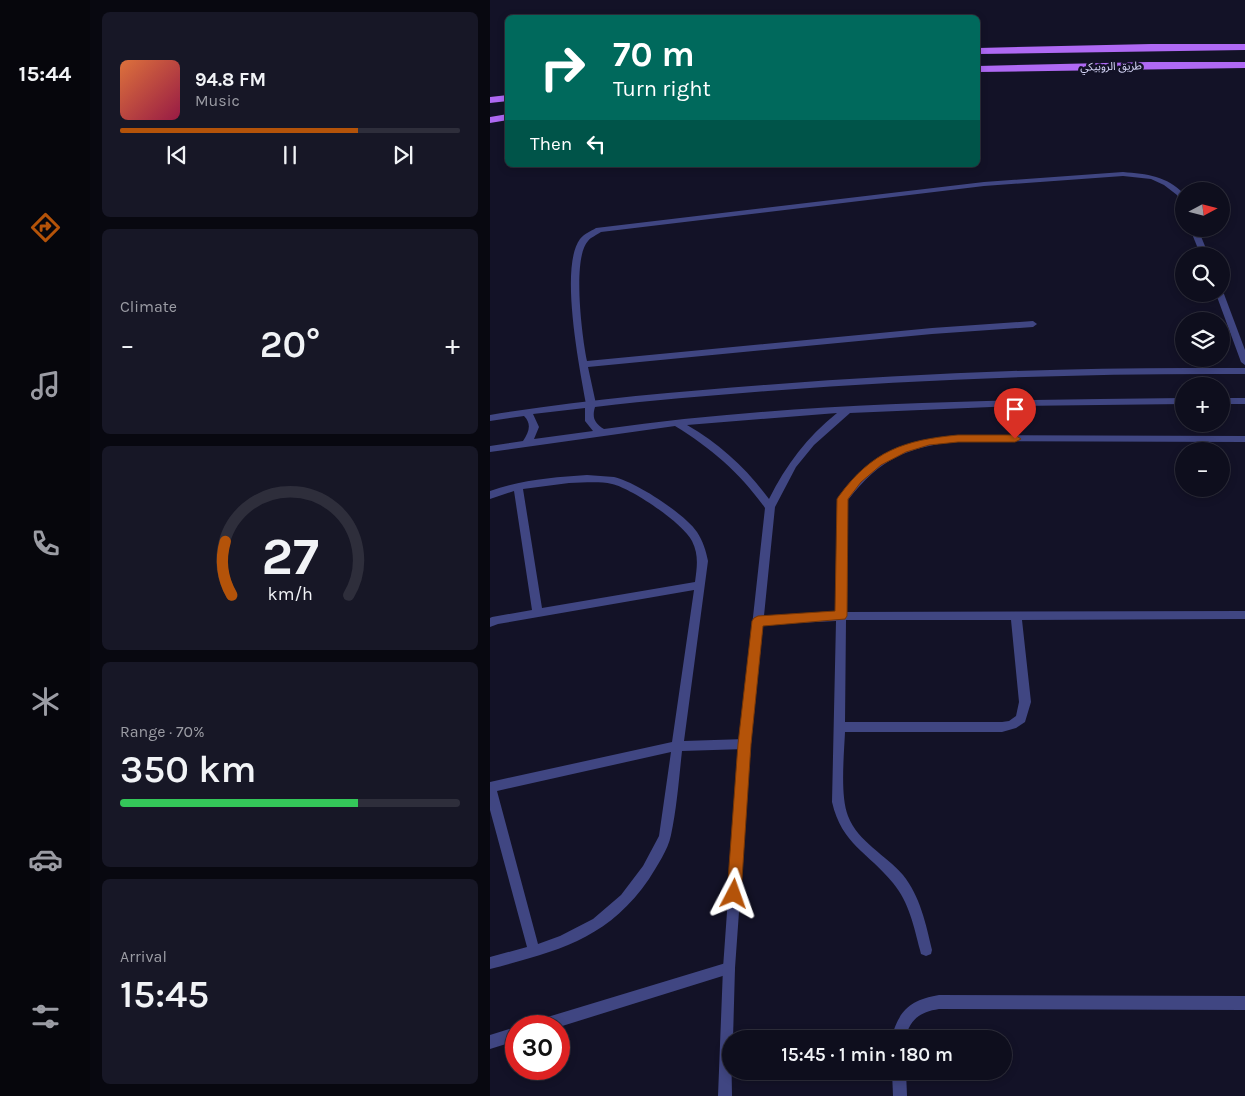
<!DOCTYPE html>
<html lang="en">
<head>
<meta charset="utf-8">
<style>
	:root { --surface:#0e0e1d; --page:#171726; --text:#f1f3f6; --muted:#9b9ca4; --line:#2e2e3b; --accent:#b45309 }
	body { margin:0; font-family:Karla,"Noto Sans Arabic",sans-serif; background:var(--page); color:var(--text); height:100vh; display:flex; flex-direction:column; font-size:19px; white-space:nowrap }
	* { box-sizing:border-box; margin:0 }
	p { font-size:16px; color:var(--muted) }
	.icon { flex:none; width:28px; height:28px; fill:none; stroke:currentColor; stroke-width:2; stroke-linecap:round; stroke-linejoin:round }
	.map { position:relative; flex:1; overflow:hidden }
	.panel { display:flex; flex-direction:column; gap:12px; padding:12px; background:#080810; width:400px }
	.panel>* { flex:none }
	.hud { position:absolute; left:15px; top:15px; width:475px; height:152px; border-radius:8px; box-shadow:0 2px 8px #0003,0 0 0 1px var(--line); background:#00695c; color:#fff; overflow:hidden }
	.needle { width:32px; rotate:83deg }
	.tools { position:absolute; left:685px; top:182px; display:grid; gap:10px }
	.tools a { display:grid; place-items:center; width:55px; height:55px; border-radius:50%; background:var(--surface); box-shadow:0 2px 8px #0003,0 0 0 1px var(--line); font-size:25px }
	.speed { position:absolute; left:15px; top:1015px; display:flex; gap:10px; font-size:25px; font-weight:700; text-align:center }
	.speed>* { display:grid; place-content:center; width:65px; height:65px; border-radius:50%; background:var(--surface); box-shadow:0 2px 8px #0003,0 0 0 1px var(--line); line-height:1 }
	.speed .limit { border:8px solid #d22; background:#fff; color:#111 }
	.pin { position:absolute; display:grid; place-items:center; width:42px; height:42px; color:#fff; margin:-51px -21px; border-radius:50% 50% 50% 0; rotate:-45deg; box-shadow:0 0 5px #0007 }
	.pin .icon { rotate:45deg }
	.me { position:absolute; width:55px; margin:-28px; rotate:4deg; stroke-linejoin:round; filter:drop-shadow(0 0 4px #0008) }
	.turn { display:flex; align-items:center; gap:18px; height:105px; padding:0 25px; font-size:22px }
	.turn .icon { width:65px; height:65px; stroke-width:2.5 }
	.turn b { display:block; font-size:35px; line-height:42px }
	.then { display:flex; align-items:center; height:48px; padding:0 25px; background:#0003; gap:10px; font-size:19px }
	.big { font-size:38px; font-weight:600; line-height:1.1 }
	.panel .tile { flex:1; display:flex; flex-direction:column; justify-content:center; gap:8px; min-width:0; padding:0 18px; border-radius:8px; background:var(--page) }
	.panel .dial { align-items:center; gap:0 }
	.dial svg { height:130px; overflow:visible; fill:none; stroke:var(--line); stroke-width:7; stroke-linecap:round; text-anchor:middle }
	.dial text { fill:var(--text); stroke:none }
	.song { display:flex; align-items:center; gap:15px }
	.cover { width:60px; height:60px; border-radius:8px; background:linear-gradient(135deg,hsl(20 70% 55%),hsl(340 70% 35%)) }
	.played { height:5px; border-radius:2px; background:linear-gradient(90deg,var(--accent) 70%,var(--line) 70%) }
	.keys { display:flex; justify-content:space-around; direction:ltr }
	.heat { display:flex; justify-content:space-between; align-items:center; font-size:28px; direction:ltr }
	.charge { height:8px; border-radius:4px; background:linear-gradient(90deg,#34c759 70%,var(--line) 0) }
	.trip { position:absolute; left:232px; top:1030px; width:290px; height:50px; border-radius:25px; background:var(--surface); box-shadow:0 2px 8px #0003,0 0 0 1px var(--line); font-weight:600; line-height:50px; text-align:center }
	main { display:flex; flex:1; min-height:0 }
	.tab-bar { display:flex; flex-direction:column; width:90px; justify-content:space-around; align-items:center; background:#06060c; color:var(--muted) }
	.tab-bar .icon { width:35px; height:35px }
	.tab-bar .current { color:var(--accent) }
	.tab-bar b { font-size:22px; color:var(--text) }
	.map>svg:first-child { display:block }
	.lines { fill:none; stroke-linecap:round; stroke-linejoin:round }
	.lane { fill:#404682; fill-rule:evenodd }
	.street { fill:#404682; fill-rule:evenodd }
	.primary { fill:#af69f4; fill-rule:evenodd }
	.route { fill:#b45309; stroke:#753606 }
	.labels { text-anchor:middle; stroke-width:5; stroke-linejoin:round; paint-order:stroke }
	.far-street-label { font-size:11px; fill:#dadafc; stroke:#131227 }
</style>
</head>
<body>
<main>
<nav class="tab-bar">
<b>15:44</b>
<svg class="icon current" aria-label="directions" viewBox="0 0 24 24"><path d="M12 3l9 9-9 9-9-9zM9 14v-3h6M13 9l2 2-2 2"/></svg>
<svg class="icon" aria-label="music" viewBox="0 0 24 24"><path d="M9 18V5l10-2v13"/><circle cx="6" cy="18" r="3"/><circle cx="16" cy="16" r="3"/></svg>
<svg class="icon" aria-label="phone" viewBox="0 0 24 24"><path d="M5 4h4l2 5-3 2q2 4 5 5l2-3 5 2v4C11 20 4 13 5 4z"/></svg>
<svg class="icon" aria-label="climate" viewBox="0 0 24 24"><path d="M12 3v18M4 7l16 10M4 17L20 7"/></svg>
<svg class="icon" aria-label="car" viewBox="0 0 24 24"><path d="M5 17H2v-5l4-1 3-4h7l3 4 3 1v5h-3M9 17h6M6 11h13"/><circle cx="7" cy="17" r="2"/><circle cx="17" cy="17" r="2"/></svg>
<svg class="icon" aria-label="filters" viewBox="0 0 24 24"><path d="M4 7h16M4 17h16"/><circle cx="9" cy="7" r="2"/><circle cx="15" cy="17" r="2"/></svg>
</nav>
<section class="panel">
<div class="tile">
<div class="song"><i class="cover"></i><div><b>94.8 FM</b><p>Music</p></div></div>
<div class="played"></div>
<div class="keys"><svg class="icon" aria-label="previous" viewBox="0 0 24 24"><path d="M18 5L8 12l10 7zM5 5v14"/></svg><svg class="icon" aria-label="pause" viewBox="0 0 24 24"><path d="M8 5v14M16 5v14"/></svg><svg class="icon" aria-label="next" viewBox="0 0 24 24"><path d="M6 5l10 7-10 7zM19 5v14"/></svg></div>
</div>
<div class="tile"><p>Climate</p>
<div class="heat"><a>−</a><b class="big">20°</b><a>+</a></div>
</div>
<div class="tile dial"><svg viewBox="0 0 100 80">
<path d="M14 69A42 42 0 1 1 86 69"/>
<path d="M14 69A42 42 0 0 1 10 36" stroke="#b45309"/>
<text x="50" y="56" font-size="32" font-weight="700">27</text>
<text x="50" y="72" font-size="11">km/h</text>
</svg></div>
<div class="tile"><p>Range · 70%</p><b class="big">350 km</b><div class="charge"></div></div>
<div class="tile"><p>Arrival</p><b class="big">15:45</b></div>
</section>
<div class="map">
<svg width="755" height="1096" viewBox="0 0 755 1096">
	<rect width="100%" height="100%" fill="#131227"/>
	<g class="lines">
		<g class="lane">
			<path d="M633,172C657,174 677,176 694,194V204H691L687,195L674,185L661,179L633,176L494,186L111,232C107,235 101,237 98,241C82,258 92,337 97,361L442,328L543,321L547,324L543,327L442,334L98,367L106,404L101,407L96,404C90,370 69,267 90,239C94,234 101,231 106,228L494,182Z"/>
			<path d="M700,229H708L719,256H711Z"/>
			<path d="M731,292L734,294L755,350V365L751,362L726,294H731Z"/>
			<path d="M468,435L755,436V442L468,441C416,448 391,458 358,500L356,612L755,611V619L532,620L541,702L535,722L526,728L512,732H355C354,755 350,796 358,816C368,842 396,855 413,875C430,896 436,924 442,950L441,954L436,956L431,954L430,950C424,927 419,902 403,883C378,852 352,845 342,802L346,621L268,625L264,624L263,621L264,618L268,617L346,612L348,499L350,496C385,452 413,442 468,435ZM356,620H521L529,702L526,716L519,721L512,722H355Z"/>
			<path d="M97,475C106,476 115,476 124,477C146,482 195,514 207,532C213,541 216,551 218,561L194,741L255,739L259,740L261,744L259,748L255,749L192,751C189,778 187,807 181,835C178,850 167,866 159,879C117,940 67,951 0,969V957L37,947L0,810V782L182,742L204,590L8,624L0,627V618L2,617L42,610L24,491L0,499V491C31,480 64,477 97,475ZM79,483C93,483 108,481 122,484C141,488 193,523 202,541C209,555 207,567 205,582L52,608L33,489ZM181,752L169,836L153,866L131,895L103,919L70,936L48,944L7,791Z"/>
			<path d="M239,962L244,963L245,968L244,973L239,974L69,1027L44,1026L46,1021L51,1019Z"/>
			<path d="M449,995L755,996V1010L449,1009C430,1012 420,1019 415,1039H401C409,1010 420,1000 449,995Z"/>
			<path d="M26,1027V1041L0,1049V1035Z"/>
			<path d="M402,1071H416L417,1096H403Z"/>
		</g>
		<g class="street">
			<path d="M698,368H755V374C596,373 437,379 278,391C220,396 162,400 105,407C102,417 104,423 114,429C306,402 500,400 694,398V404L525,406L360,413L324,445L306,467L285,507L261,744L245,968L243,1039H241L242,1096H228L233,968L249,744L275,508C250,473 221,448 185,426L0,452V446L33,441C39,432 42,424 34,416L0,421V415C91,400 183,392 275,385C416,374 557,368 698,368ZM95,408V421L103,431L44,439L49,427L43,414ZM347,413C317,437 296,465 279,499C256,468 230,444 197,425Z"/>
			<rect x="731" y="398" width="24" height="6"/>
		</g>
		<g class="primary">
			<path d="M661,44H755V50L488,54V48Z"/>
			<path d="M658,62H755V68L488,72V66Z"/>
			<path d="M18,95V101L0,103V97Z"/>
			<path d="M18,114V120L0,123V117Z"/>
		</g>
	</g>
	<path class="route" d="M468,435H525L531,439L525,442H468L439,445L416,452L391,465L371,482L358,499L357,616L355,619L273,626L261,744L251,894L249,898L244,900L239,898L237,894L248,744L262,621L264,618L268,616L345,611L347,499L349,496C382,451 414,440 468,435Z"/>
	<g class="labels">
		<g class="far-street-label">
			<text transform="translate(621 66) rotate(-1)" y="4">طريق الروبيكي</text>
		</g>
	</g>
</svg>
<div class="tools">
<a><svg class="needle" viewBox="-14 -14 28 28"><path d="M0-13l5 13h-10z" fill="#e53935"/><path d="M0 13l5-13h-10z" fill="#9b9ca4"/></svg></a>
<a><svg class="icon" aria-label="search" viewBox="0 0 24 24"><circle cx="10" cy="10" r="6"/><path d="M15 15l6 6"/></svg></a>
<a><svg class="icon" aria-label="layers" viewBox="0 0 24 24"><path d="M12 4l9 5-9 5-9-5zM3 14l9 5 9-5"/></svg></a>
<a>+</a>
<a>−</a>
</div>
<div class="speed"><div class="limit">30</div></div>
<div class="pin" style="left:525px;top:439px;background:#d93025"><svg class="icon" aria-label="arrive" viewBox="0 0 24 24"><path d="M6 21V4h12l-3 4 3 4H6"/></svg></div>
<svg class="me" style="left:244px;top:894px" viewBox="-20 -20 40 40"><path d="M0-17L14 15 0 8-14 15z" fill="#b45309" stroke="#fff" stroke-width="4"/></svg>
<div class="trip">15:45 · 1 min · 180 m</div>
<div class="hud">
<div class="turn"><svg class="icon" aria-label="right" viewBox="0 0 24 24"><path d="M7 20v-9h11M14 6l5 5-5 5"/></svg><div><b>70 m</b>Turn right</div></div>
<div class="then">Then<svg class="icon" aria-label="left" viewBox="0 0 24 24"><path d="M17 20v-9H6M10 6l-5 5 5 5"/></svg></div>
</div>
</div>
</main>
</body>
</html>
